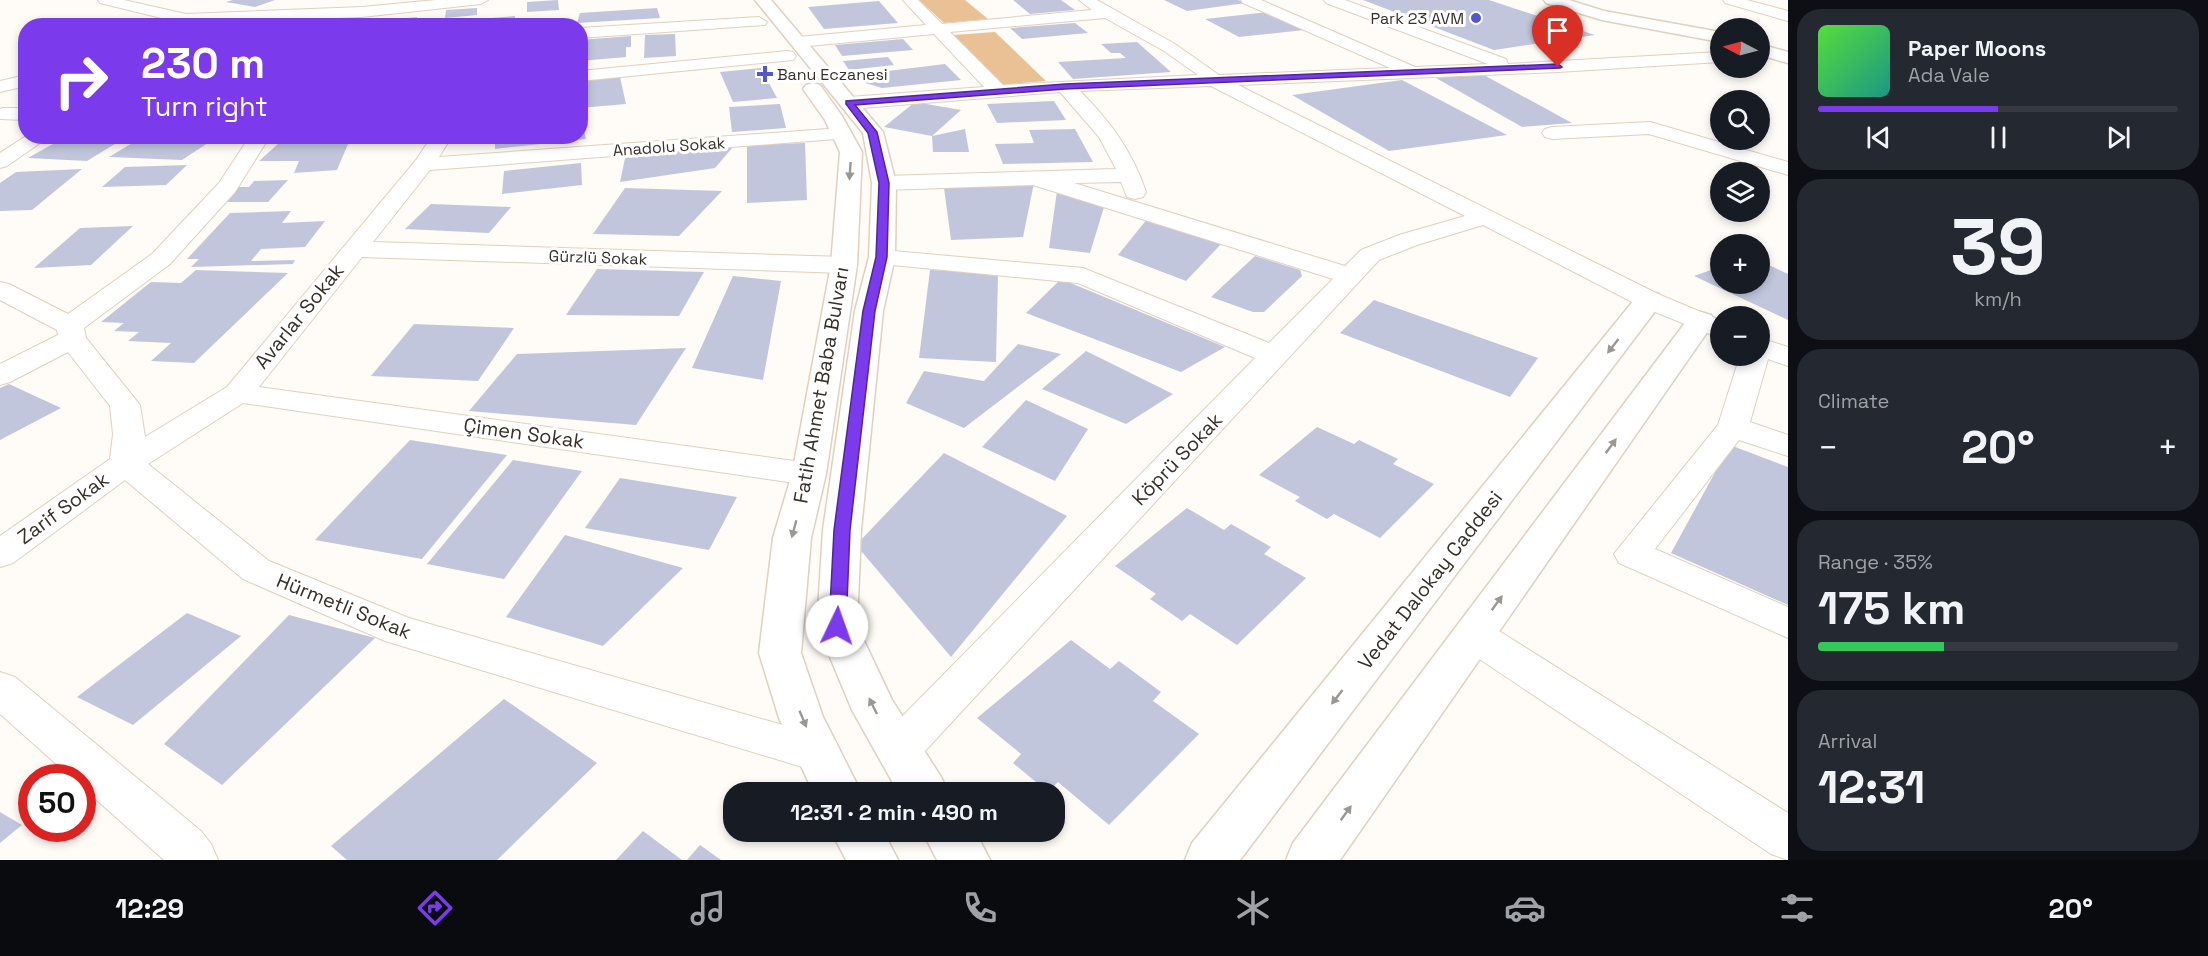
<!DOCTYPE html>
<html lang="en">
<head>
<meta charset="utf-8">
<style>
	:root { --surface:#171b24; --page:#242831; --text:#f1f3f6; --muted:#9ea1a6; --line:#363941; --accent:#7c3aed }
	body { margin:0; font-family:"Space Grotesk",sans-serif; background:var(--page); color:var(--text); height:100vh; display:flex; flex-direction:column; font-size:22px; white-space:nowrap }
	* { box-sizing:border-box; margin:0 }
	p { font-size:20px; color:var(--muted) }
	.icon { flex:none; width:33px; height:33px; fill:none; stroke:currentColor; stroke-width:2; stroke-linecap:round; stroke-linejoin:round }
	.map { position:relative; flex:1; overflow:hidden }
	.sheet { display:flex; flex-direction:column; gap:9px; padding:9px; background:#0d0f14; width:420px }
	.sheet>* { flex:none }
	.hud { position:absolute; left:18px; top:18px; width:570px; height:126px; border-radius:24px; box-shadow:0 3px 9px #0003; background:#7c3aed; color:#fff; overflow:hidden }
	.needle { width:39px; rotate:276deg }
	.buttons { position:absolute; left:1710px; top:18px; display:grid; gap:12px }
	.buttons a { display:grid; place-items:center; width:60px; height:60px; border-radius:50%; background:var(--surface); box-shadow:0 3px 9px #0003; font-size:30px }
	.speed { position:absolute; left:18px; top:764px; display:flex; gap:12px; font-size:30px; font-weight:700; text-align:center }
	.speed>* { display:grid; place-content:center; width:78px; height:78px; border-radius:50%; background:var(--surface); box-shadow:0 3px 9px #0003; line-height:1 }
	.speed .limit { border:9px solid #d22; background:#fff; color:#111 }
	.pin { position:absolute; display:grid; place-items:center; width:51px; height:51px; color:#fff; margin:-62px -26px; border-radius:50% 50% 50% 0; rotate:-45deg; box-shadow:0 0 6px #0007 }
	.pin .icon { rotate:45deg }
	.me { position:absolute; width:66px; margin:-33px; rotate:3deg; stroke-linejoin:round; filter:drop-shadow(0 0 4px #0008) }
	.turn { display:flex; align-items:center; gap:21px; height:126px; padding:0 24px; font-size:27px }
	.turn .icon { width:78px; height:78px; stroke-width:2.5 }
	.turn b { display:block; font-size:42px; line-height:51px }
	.big { font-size:45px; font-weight:700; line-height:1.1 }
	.sheet .widget { flex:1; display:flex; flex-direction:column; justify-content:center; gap:9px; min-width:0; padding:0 21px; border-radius:24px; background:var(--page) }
	.sheet .dial { align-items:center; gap:0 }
	.dial b { font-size:78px; line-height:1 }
	.song { display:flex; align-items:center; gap:18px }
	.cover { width:72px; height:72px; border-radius:9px; background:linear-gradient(135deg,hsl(110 70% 55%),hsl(170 70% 35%)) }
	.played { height:6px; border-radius:3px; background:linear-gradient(90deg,var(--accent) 50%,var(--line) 50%) }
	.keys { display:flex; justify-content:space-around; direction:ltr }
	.heat { display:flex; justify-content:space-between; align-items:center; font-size:33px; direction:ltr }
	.charge { height:9px; border-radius:4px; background:linear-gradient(90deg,#34c759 35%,var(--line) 0) }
	.trip { position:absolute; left:723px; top:782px; width:342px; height:60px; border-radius:24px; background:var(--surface); box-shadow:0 3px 9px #0003; font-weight:700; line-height:60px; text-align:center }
	.menu { display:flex; height:96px; justify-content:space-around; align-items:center; background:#090b0e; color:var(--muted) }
	.menu .icon { width:42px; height:42px }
	.menu .active { color:var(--accent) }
	.menu b { font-size:27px; color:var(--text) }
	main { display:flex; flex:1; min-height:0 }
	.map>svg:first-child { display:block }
	.green { fill:#eac194 }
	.building { fill:#c1c6dc }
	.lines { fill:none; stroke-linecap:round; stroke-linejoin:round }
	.minor-casing { stroke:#e1d0bd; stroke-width:2 }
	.major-casing { stroke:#e1d0bd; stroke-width:3 }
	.highway-casing { stroke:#e1d0bd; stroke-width:3 }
	.minor { fill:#fff; fill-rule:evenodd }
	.major { fill:#fff; fill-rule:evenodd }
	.highway { fill:#fff; fill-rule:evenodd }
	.oneway { fill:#9b9894 }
	.route { fill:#7c3aed; stroke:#51269a; stroke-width:1.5 }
	.poi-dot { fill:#5357cd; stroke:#fff; stroke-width:2 }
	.labels { text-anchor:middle; stroke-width:6; stroke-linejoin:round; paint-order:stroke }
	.far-poi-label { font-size:16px; fill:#373029; stroke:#fff; text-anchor:end }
	.far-street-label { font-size:16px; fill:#373029; stroke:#fff }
	.street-label { font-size:20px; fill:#373029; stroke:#fff }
</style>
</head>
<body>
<main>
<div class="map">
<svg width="1788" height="860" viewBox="0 0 1788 860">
	<rect width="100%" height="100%" fill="#fffbf7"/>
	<g class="green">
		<path d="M919,0H965L988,19L944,23Z"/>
		<path d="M995,32L1046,81L1000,85L953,35Z"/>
	</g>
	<g class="building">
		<path d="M233,0H275L255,7L226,2Z"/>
		<path d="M558,0L559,10L527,12V2Z"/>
		<path d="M1013,0H1061L1075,10L1030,14Z"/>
		<path d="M1164,0H1238L1246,3L1187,11Z"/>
		<path d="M1363,0H1489L1595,35L1494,50Z"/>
		<path d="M879,1L898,23L824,29L808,7Z"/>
		<path d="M477,8V15L445,18L446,10Z"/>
		<path d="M657,8L660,18L577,23L580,13Z"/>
		<path d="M1268,12L1304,30L1239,37L1205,19Z"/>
		<path d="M515,16V26H454L455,21Z"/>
		<path d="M417,17V26H384V20Z"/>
		<path d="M1075,23L1088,33L1022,39L1010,28Z"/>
		<path d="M675,34L676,56L644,58L645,35Z"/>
		<path d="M631,36V47H626V57L580,61V40Z"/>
		<path d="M903,39L913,50L842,56L835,45Z"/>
		<path d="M1137,42L1171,72L1073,79L1058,62L1126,58L1120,53H1111L1101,44Z"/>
		<path d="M888,57L894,65L849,70L843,61Z"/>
		<path d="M945,64L961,80L882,88L862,82L855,75Z"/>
		<path d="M761,68L777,98L733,102L720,72Z"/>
		<path d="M1482,74L1572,123L1522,127L1436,78Z"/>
		<path d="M620,77L626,104L580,108V80Z"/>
		<path d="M1402,80L1507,135L1389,151L1292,95Z"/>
		<path d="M1054,101L1066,120L997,123L987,104Z"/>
		<path d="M915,102L961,110L932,136L965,129L969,152H933L932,136L884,127Z"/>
		<path d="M780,104L786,128L732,132L729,107Z"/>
		<path d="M580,115L586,139L495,149V136H580Z"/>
		<path d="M1075,129L1093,162L1003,164L995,144L1034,143L1029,130Z"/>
		<path d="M67,136H128L87,161L28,158Z"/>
		<path d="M144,136H197L217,137L182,160L109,157Z"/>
		<path d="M805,143L807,200L747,203V145Z"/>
		<path d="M278,144H348L337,170L294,173L299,161H259Z"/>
		<path d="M733,147L715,168L620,182L627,149Z"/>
		<path d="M581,163L582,185L502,194L504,171Z"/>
		<path d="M187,165L166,185L102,187L125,167Z"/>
		<path d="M82,169L32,210L0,211V183L16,172Z"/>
		<path d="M288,180L268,202H220L235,187H249L254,181Z"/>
		<path d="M1034,183L1023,237L951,240L944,188Z"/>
		<path d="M625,188L722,191L679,236L593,234Z"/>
		<path d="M1057,191L1104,207L1090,253L1049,248Z"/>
		<path d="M431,204L511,207L489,233L405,229Z"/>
		<path d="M291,211L282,223L325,221L305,247L261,249L251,261L295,260L293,264L191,267L199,259H187L230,213Z"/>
		<path d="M1148,218L1222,243L1186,281L1118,255Z"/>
		<path d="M133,226L91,265L34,268L80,228Z"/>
		<path d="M1255,256L1300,270L1302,276L1264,312H1253L1211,297Z"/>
		<path d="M1760,261L1788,274V320L1694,276L1720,267V284H1760Z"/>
		<path d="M597,269L704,272L679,316L566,315Z"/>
		<path d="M196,270L288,273L194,363L151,361L171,343L128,341L139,332L114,331L124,323L101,322L151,282L181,283Z"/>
		<path d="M930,270L998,273L996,362L919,358Z"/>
		<path d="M733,276L781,281L763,380L692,368Z"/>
		<path d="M1061,279L1225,347L1181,372L1026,313Z"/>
		<path d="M1374,300L1538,358L1510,397L1340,333Z"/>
		<path d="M414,324L514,328L478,381L371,376Z"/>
		<path d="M1018,344L1061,354L964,428L906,403L924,371L984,381Z"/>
		<path d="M686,348L636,425L469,411L517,354Z"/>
		<path d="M1086,351L1173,394L1126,424L1042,389Z"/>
		<path d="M9,384L61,408L0,440V388Z"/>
		<path d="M1026,400L1088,429L1055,481L982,447Z"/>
		<path d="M1317,427L1354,444L1359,440L1398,459L1393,464L1434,484L1380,538L1334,514L1327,519L1295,501L1300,497L1259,475Z"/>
		<path d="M410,440L507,455L422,559L315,540Z"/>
		<path d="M1730,445L1788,467V605L1671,553Z"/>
		<path d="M944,453L1067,516L951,657L856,545Z"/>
		<path d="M513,460L582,471L504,579L427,564Z"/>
		<path d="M620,478L737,497L709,550L585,528Z"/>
		<path d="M1187,508L1224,530L1231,524L1271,547L1264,554L1306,578L1237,645L1190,614L1182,621L1150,599L1156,594L1115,566Z"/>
		<path d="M565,535L683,568L603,646L506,617Z"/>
		<path d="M187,613L241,636L133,725L77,697Z"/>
		<path d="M289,615L375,638L222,785L164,744Z"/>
		<path d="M1071,640L1110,669L1119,661L1161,692L1153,701L1199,734L1109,825L1058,782L1048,792L1013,763L1021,754L977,718Z"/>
		<path d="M504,699L597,763L497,860H347L331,846Z"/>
		<path d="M0,812L22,825L0,843Z"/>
		<path d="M643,831L682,860H616Z"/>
		<path d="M700,845L721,860H687Z"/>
	</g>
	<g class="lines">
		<g class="minor-casing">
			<g id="minor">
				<path d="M98,0H124L186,14L362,7L436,0H488L481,4L362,17L186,24L100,3Z"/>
				<path d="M903,0H918L942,24L1092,10L1079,0H1097L1175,44L1219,75L1390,68L1243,3L1241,0H1261L1415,67L1488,64L1326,3L1324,0H1345L1506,59L1508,64L1720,52V62L1558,72L1238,85L1658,294L1720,320V338L1640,306L1483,225L1417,245L1379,260L914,763L898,769L882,763L876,750L882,737L1255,358L1078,283L882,264L873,262L870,257L873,252L882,250L1083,268L1269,343L1333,279L1033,185L884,190L876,188L873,183L876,178L884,176L1116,169L1099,137L1060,92L849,109L842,107L840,103L842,99L849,97L984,87L934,34L798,47L790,42L798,37L926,25ZM1105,18L1164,51L1198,75L1003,85L950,32ZM1211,86L1465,216L1399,235L1361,250L1345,266L1074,183L1121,182L1127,197L1135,199L1143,197L1146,192C1133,152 1110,121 1080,91Z"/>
				<path d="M1723,0H1747L1788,11V21L1725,3Z"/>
				<path d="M759,17L767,22L765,25L580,38V28Z"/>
				<path d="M787,51L793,52L796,56L793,60L580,81V71Z"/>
				<path d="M26,75V86L0,92V81Z"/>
				<path d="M2,108H26V120L0,119V109Z"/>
				<path d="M1650,122L1788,162V175L1649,134L1552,139L1545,137L1542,133L1545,129L1552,127Z"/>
				<path d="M842,128L849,130L852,134L849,138L430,170L373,242L844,257L853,260L857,265L853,270L844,273L362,257L259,387L809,463L821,466L826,474L821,482L809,485L243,403L148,464L269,561L409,618L835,740L841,753L835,766L819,772L385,641L243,579L125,480L13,563L0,567V536L110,459L113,434L110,406L68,352L10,382L0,385V364L58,335L57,330L0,300V282L9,284L68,314L152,254L219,183L250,136H270L235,192L170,264L84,328L86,338L140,405L145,437L227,387L416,160L432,136H452L439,157Z"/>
				<path d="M26,136H50L7,166L0,168V153Z"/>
				<path d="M1760,338L1788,347V366L1768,359L1750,422L1788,435V456L1739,440L1655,549L1788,607V638L1619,563L1614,554L1718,425L1740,356H1760Z"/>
				<path d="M1474,620L1488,624L1788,813V860L1771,854L1460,646L1454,635L1460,624Z"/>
				<path d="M0,672L15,677L201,831L211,844L218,860H164L82,787V777H71L0,714Z"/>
			</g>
		</g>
		<g class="major-casing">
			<g id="major">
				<path d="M755,0H771L883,132L896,183L895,257L883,311L861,530L857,626L892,700L941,777L948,792H898L852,710L817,626L823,530L855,311L869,257L872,183L863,133Z"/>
				<path d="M813,83L820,85L842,116L862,152L857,265L826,474L811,538L801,653L823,717L861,792H813L779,718L759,653L773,538L792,474L831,265L840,152L825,120L803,89L806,85Z"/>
				<path d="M1649,292L1659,294L1663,300L1659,306L1240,860H1185L1192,843L1639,294Z"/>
				<path d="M1701,312L1711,315L1715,321L1340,860H1286L1293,843L1691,315Z"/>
				<path d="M831,831H883L898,860H846Z"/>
				<path d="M922,831H975L990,860H937Z"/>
			</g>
		</g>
		<g class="highway-casing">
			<g id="highway">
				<path d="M1544,0H1569L1604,11L1720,32V42L1602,20L1546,3Z"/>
				<path d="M1760,44L1788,52V63L1760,55Z"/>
			</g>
		</g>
		<use href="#minor" class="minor"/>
		<use href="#major" class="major"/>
		<use href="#highway" class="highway"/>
	</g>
	<defs><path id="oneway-solid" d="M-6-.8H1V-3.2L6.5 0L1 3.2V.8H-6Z" transform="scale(1.5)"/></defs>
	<g class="oneway">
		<use href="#oneway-solid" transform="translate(850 171) rotate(94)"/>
		<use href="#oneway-solid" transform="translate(1613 346) rotate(128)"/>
		<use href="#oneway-solid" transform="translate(1611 446) rotate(-54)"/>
		<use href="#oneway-solid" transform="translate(794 529) rotate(105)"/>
		<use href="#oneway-solid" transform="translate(1497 603) rotate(-54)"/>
		<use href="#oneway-solid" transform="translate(1337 697) rotate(128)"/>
		<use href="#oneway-solid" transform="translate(873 706) rotate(-116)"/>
		<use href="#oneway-solid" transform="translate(803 719) rotate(67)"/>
		<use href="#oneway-solid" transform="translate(1346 813) rotate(-54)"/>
	</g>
	<path class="route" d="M1558,64L1562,67L1560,68L1065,89L855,105L877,132L889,183L887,257L875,311L850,530L846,626L843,630L837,632L831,630L829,626L834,530L863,311L876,257L879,183L868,133L846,104V101L1065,84Z"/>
	<g class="poi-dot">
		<circle cx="1476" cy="18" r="6"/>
		<path d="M762 65h6v6h6v6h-6v6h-6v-6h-6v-6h6z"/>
	</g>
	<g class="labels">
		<g class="far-poi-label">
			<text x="1464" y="24">Park 23 AVM</text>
			<text x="777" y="80" text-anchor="start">Banu Eczanesi</text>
		</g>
		<g class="far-street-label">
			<text transform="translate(669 146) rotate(-4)" y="6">Anadolu Sokak</text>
			<text transform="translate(598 257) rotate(2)" y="6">Gürzlü Sokak</text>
		</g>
		<g class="street-label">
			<text transform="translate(299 316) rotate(-51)" y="7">Avarlar Sokak</text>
			<text transform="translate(821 385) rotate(-80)" y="7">Fatih Ahmet Baba Bulvarı</text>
			<text transform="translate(524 433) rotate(8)" y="7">Çimen Sokak</text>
			<text transform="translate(1177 459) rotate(-46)" y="7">Köprü Sokak</text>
			<text transform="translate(63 508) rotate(-36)" y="7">Zarif Sokak</text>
			<text transform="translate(1430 580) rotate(-52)" y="7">Vedat Dalokay Caddesi</text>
			<text transform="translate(344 606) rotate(22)" y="7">Hürmetli Sokak</text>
		</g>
	</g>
</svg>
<div class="buttons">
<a><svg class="needle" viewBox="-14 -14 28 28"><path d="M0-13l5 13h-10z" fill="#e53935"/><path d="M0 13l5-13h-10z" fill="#9ea1a6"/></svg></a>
<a><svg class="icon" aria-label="search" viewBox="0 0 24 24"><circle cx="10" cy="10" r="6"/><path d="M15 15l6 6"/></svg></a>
<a><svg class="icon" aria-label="layers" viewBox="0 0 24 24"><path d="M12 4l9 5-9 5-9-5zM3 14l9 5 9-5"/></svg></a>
<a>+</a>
<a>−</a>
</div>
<div class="speed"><div class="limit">50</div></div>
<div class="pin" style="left:1558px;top:67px;background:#d93025"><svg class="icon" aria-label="arrive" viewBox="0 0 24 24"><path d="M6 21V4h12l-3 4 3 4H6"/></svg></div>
<svg class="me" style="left:837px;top:626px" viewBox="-20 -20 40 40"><circle r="19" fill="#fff"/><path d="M0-13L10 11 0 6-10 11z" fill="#7c3aed"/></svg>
<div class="trip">12:31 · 2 min · 490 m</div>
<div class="hud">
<div class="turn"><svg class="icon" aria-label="right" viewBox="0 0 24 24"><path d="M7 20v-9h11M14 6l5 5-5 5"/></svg><div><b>230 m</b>Turn right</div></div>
</div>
</div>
<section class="sheet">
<div class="widget">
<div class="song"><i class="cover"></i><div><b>Paper Moons</b><p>Ada Vale</p></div></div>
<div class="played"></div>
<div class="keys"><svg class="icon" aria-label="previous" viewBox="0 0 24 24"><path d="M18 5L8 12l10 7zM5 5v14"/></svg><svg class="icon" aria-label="pause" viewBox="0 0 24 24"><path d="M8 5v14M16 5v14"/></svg><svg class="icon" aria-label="next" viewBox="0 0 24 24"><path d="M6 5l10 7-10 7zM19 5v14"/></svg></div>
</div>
<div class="widget dial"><b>39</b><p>km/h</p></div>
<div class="widget"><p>Climate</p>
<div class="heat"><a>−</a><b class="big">20°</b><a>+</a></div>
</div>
<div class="widget"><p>Range · 35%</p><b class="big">175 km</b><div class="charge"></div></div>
<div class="widget"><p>Arrival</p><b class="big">12:31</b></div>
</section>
</main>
<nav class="menu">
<b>12:29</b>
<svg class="icon active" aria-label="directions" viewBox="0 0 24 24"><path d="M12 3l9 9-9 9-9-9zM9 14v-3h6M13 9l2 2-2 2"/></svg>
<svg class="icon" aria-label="music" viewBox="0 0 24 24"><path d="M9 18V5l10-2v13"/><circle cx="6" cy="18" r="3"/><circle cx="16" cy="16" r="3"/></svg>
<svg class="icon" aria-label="phone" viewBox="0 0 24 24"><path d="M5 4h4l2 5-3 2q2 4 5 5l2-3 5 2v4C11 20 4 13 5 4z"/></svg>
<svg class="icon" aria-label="climate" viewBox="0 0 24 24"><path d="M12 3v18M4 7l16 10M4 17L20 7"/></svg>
<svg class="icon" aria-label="car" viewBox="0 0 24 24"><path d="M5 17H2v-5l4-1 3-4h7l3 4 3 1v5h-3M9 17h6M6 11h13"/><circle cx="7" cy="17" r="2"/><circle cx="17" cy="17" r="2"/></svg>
<svg class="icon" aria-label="filters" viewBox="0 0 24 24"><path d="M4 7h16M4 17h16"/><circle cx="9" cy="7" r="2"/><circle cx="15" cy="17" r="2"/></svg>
<b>20°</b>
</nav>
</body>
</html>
